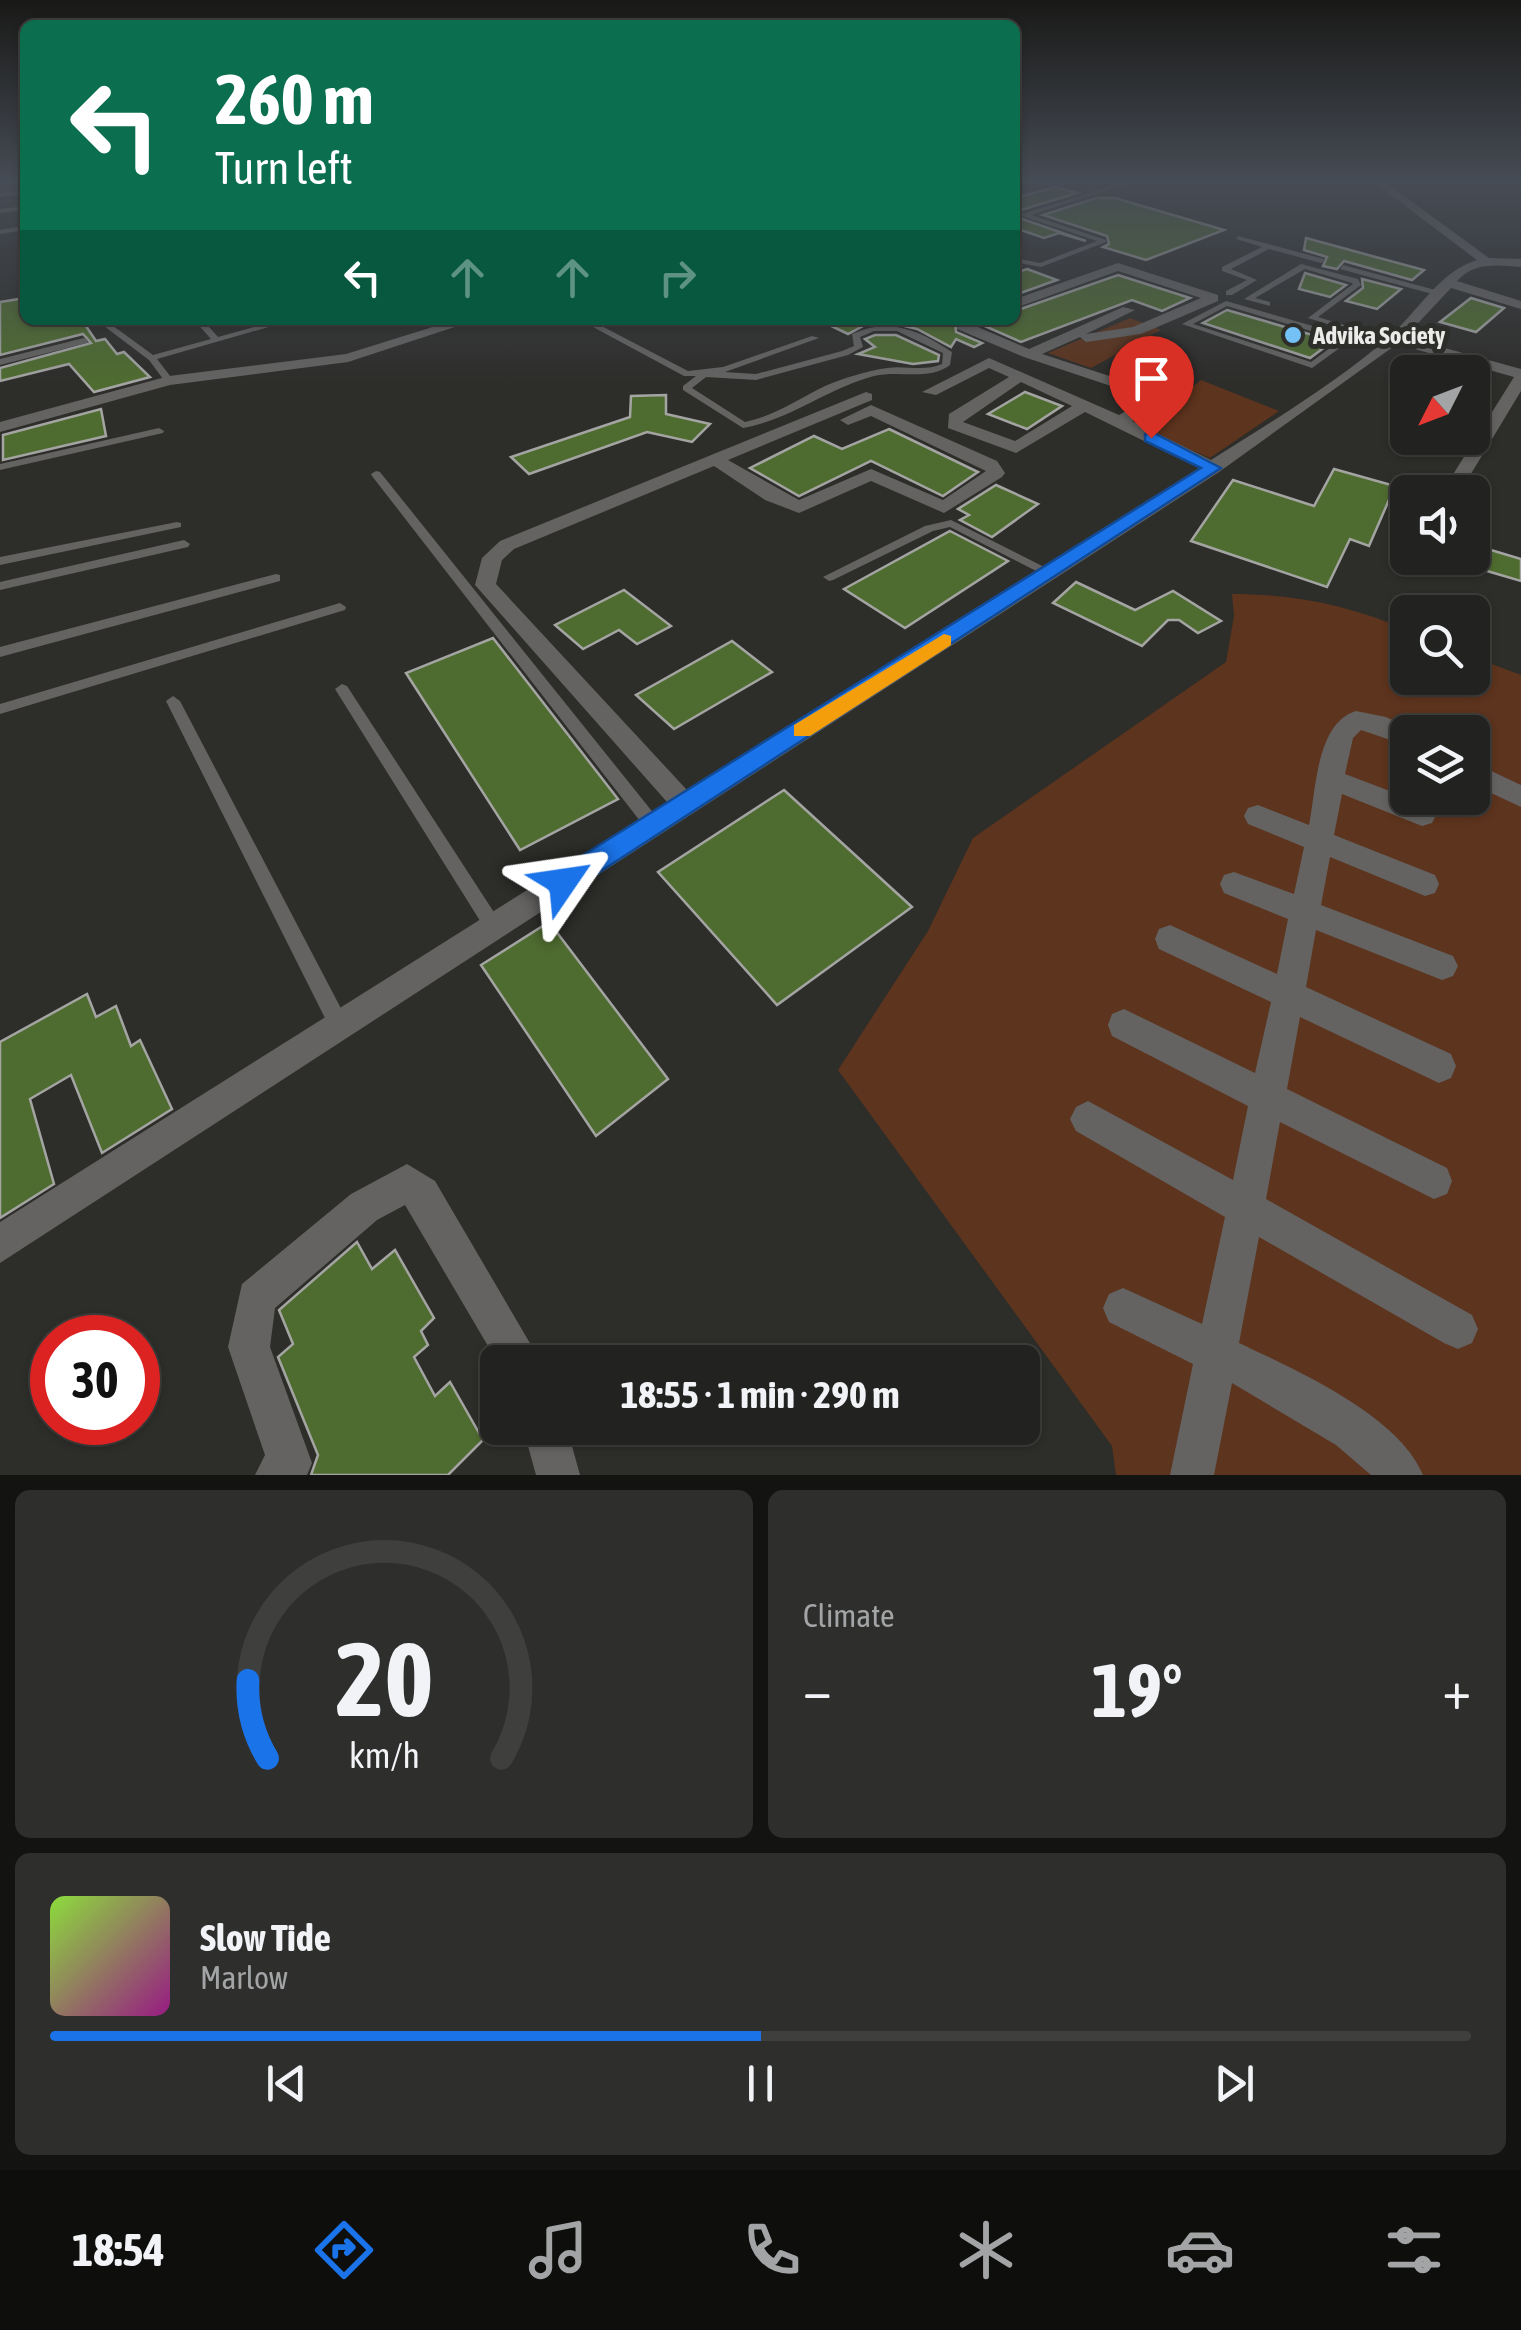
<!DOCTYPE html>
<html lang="en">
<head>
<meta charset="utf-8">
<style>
	:root { --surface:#222220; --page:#2e2f2d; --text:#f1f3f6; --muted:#a2a4a5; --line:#3f3f3e; --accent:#1a73e8 }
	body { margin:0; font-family:"Asap Condensed",sans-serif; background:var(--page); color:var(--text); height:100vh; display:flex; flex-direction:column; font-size:38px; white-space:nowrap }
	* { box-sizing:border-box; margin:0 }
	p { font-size:32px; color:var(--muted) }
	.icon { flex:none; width:55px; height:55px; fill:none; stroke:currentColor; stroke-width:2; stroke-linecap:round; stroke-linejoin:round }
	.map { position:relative; height:1475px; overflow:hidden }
	.drawer { display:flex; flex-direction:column; gap:15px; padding:15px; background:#131312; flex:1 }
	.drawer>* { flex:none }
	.top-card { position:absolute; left:20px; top:20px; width:1000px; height:305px; border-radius:15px; box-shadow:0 2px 8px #0004,0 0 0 2px var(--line); background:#0b6e4f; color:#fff; overflow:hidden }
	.needle { width:65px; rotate:228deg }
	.controls { position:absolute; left:1390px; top:355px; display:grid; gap:20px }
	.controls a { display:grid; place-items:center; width:100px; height:100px; border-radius:15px; background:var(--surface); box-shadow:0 2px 8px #0004,0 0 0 2px var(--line); font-size:50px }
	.speed { position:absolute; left:30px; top:1315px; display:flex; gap:20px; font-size:50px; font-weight:700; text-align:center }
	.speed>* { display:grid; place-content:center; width:130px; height:130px; border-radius:50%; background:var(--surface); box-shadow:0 2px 8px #0004,0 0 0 2px var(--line); line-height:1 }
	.speed .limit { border:15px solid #d22; background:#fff; color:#111 }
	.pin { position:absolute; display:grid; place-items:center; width:85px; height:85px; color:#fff; margin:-102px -42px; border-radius:50% 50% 50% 0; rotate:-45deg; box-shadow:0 0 10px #0007 }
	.pin .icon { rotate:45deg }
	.me { position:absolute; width:110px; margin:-55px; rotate:58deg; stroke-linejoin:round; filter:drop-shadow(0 0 8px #0008) }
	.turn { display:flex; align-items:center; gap:35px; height:210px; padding:0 30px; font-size:45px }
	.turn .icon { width:130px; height:130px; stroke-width:2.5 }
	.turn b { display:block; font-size:70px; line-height:85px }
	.lanes { display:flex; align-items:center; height:95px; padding:0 30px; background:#0003; justify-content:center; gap:50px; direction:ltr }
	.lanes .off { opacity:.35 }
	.big { font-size:75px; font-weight:700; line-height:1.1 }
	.drawer .tile { flex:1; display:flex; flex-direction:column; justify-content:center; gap:15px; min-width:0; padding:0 35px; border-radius:15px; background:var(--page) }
	.drawer .dial { align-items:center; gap:0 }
	.dial svg { height:260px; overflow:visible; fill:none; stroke:var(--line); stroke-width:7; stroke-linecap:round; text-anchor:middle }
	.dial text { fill:var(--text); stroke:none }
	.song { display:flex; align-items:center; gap:30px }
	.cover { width:120px; height:120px; border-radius:15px; background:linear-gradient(135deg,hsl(90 70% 55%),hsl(310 70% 35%)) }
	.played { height:10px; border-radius:5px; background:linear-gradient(90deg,var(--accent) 50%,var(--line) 50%) }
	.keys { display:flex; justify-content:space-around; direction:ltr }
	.heat { display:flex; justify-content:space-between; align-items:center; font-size:55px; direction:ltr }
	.drawer .tiles { flex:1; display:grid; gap:15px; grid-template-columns:1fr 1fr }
	.tile:last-child { grid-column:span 2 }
	.trip { position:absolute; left:480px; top:1345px; width:560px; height:100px; border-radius:15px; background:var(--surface); box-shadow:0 2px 8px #0004,0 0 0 2px var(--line); font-weight:700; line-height:100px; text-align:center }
	.tab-bar { display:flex; height:160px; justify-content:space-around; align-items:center; background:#0e0e0d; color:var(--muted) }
	.tab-bar .icon { width:70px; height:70px }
	.tab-bar .selected { color:var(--accent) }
	.tab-bar b { font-size:45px; color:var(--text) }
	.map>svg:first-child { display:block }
	.green { fill:#5d341d; fill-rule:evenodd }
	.building { fill:#4f6c30; stroke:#a4a5a3; stroke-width:2.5 }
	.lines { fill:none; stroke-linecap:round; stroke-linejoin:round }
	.lane { fill:#646362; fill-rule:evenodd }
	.street { fill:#646362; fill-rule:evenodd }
	.route { fill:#1a73e8; stroke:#114b97; stroke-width:2.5 }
	.slow { fill:#f59e0b }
	.poi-dot { fill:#73c1f5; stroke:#2d2d2a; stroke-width:4 }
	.labels { text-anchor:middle; stroke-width:10; stroke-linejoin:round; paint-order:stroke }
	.far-poi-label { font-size:25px; font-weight:bold; fill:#ebebea; stroke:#2d2d2a; text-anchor:start }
</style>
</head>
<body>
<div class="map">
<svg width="1521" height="1475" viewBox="0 0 1521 1475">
	<rect width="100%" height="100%" fill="#2d2d2a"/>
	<g class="green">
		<path d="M1130,318L1161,330L1091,368L1048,353Z"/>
		<path d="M1201,380L1279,411L1210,458L1142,429Z"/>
		<path d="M1232,594C1295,594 1349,605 1407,630L1408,678H1472L1473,657L1521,675V1475H1116L1112,1446L838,1070L928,931L973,838L1226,662L1234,616ZM1408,732H1472V798H1408Z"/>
	</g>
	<g class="building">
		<path d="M1055,187L1077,193L1021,210L1019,218L1086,241L1059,233L1044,238L1015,228V198Z"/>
		<path d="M1096,198H1115L1224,230L1146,260L1103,247L1109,244L1107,236L1043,215Z"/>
		<path d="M1306,238L1361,253L1424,270L1412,280L1344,261L1337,269L1323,266L1327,257L1304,250Z"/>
		<path d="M1027,269L1057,280L1015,295V273Z"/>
		<path d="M1305,273L1346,285L1330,297L1299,289Z"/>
		<path d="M1118,275L1190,298L1162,311L1132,300L1021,342L980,324L983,320H1015V311Z"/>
		<path d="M1362,279L1401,289L1377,309L1346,301L1363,288Z"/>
		<path d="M25,298V320H82L96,341L105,339L117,354L124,352L150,377L94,392L69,364L0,381V368L91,343L83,334L0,355V302Z"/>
		<path d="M1471,298L1504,308L1476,332L1440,322Z"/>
		<path d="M1227,310L1333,341L1310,358L1203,323Z"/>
		<path d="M819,320H955L956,332L982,343L974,347L956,339L951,347L917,329L892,323L865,325L848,334Z"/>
		<path d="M875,335H896L939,355L938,361L913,364L858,354L875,347L865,339Z"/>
		<path d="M1025,392L1062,406L1027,429L988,414Z"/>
		<path d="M666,395V414L710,424L692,442L647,432L529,474L511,457L630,417L631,396Z"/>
		<path d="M101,409L106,436L3,460V435Z"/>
		<path d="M889,429L978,472L943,496L871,461L799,496L750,468L814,436L842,449Z"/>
		<path d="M1334,469L1395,486L1369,546L1350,539L1327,587L1191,541L1233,480L1314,506Z"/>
		<path d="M996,485L1038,504L992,537L960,520L969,515L958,509Z"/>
		<path d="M950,531L1008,561L905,628L844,589Z"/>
		<path d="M1481,547L1521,559V581L1477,568Z"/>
		<path d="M1076,582L1135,610L1173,591L1221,621L1198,633L1179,620H1168L1142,646L1053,603Z"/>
		<path d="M624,590L671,626L637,644L619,630L583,649L555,625Z"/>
		<path d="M493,638L618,799L520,850L406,673Z"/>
		<path d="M732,641L772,672L674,729L636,695Z"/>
		<path d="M784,790L912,907L777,1005L658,872Z"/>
		<path d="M549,922L668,1079L596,1136L481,965Z"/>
		<path d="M87,994L96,1017L116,1006L131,1046L140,1040L172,1109L102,1153L71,1075L30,1099L54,1184L0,1218V1042Z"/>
		<path d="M357,1242L372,1269L395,1250L434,1318L421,1331L428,1345L414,1357L435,1396L450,1382L483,1440L448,1475H311L318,1455L278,1357L293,1344L279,1310Z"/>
	</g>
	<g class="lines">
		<g class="lane">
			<path d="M1132,180H1141L1031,215L1106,240V242L1041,267L1015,262V258L1040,263L1097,241L1022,216V214Z"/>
			<path d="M25,190V194L0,197V193Z"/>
			<path d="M25,206V210L0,213V209Z"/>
			<path d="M25,226V230L0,234V230Z"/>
			<path d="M1238,236L1324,259L1325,261L1321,263L1269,249L1231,269L1257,280L1232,295H1226V291L1247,280L1222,271V267L1262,247L1236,239Z"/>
			<path d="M1301,264L1358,279L1361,285L1318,317L1393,340V344L1308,318L1353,284L1352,283L1305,269L1255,298L1270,302V306L1244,299Z"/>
			<path d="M1343,265L1439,291L1440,293L1436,295L1340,269Z"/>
			<path d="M1226,301L1351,337L1352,339L1312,368L1182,324ZM1227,306L1341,340L1311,362L1193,324Z"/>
			<path d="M96,320H105L153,355L211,339L194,320H203L218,337L280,320H293L157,359L174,381L169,384L166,383L149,360Z"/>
			<path d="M580,320H590L688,371L723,367L812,336L819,338L725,372L756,374L842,351L854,346L852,334C890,317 919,330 952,352L950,365C929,381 899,370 874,376C826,389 792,419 743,428L683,390V386L696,376H684ZM874,331H897L943,353L942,364C924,372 905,365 887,368C866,371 844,378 825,386C798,399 775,416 745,422L692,388L706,377L756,380L848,355L863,347L860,337Z"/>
			<path d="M84,338L88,341L87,343L0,365V359Z"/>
			<path d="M159,428L164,431L163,433L0,470V464Z"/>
			<path d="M376,471L380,472L659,820L661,825L659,830L653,832L647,830L372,476L371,474Z"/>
			<path d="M951,520L1056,573L1054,576H1046L950,527L933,531L833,580L829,581L823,577L925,526Z"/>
			<path d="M177,522L181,523V527L0,565V557Z"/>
			<path d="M184,540L190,544L188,547L0,590V582Z"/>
			<path d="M276,574L280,575V581L0,657V647Z"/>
			<path d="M340,603L346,607L345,610L0,714V704Z"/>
			<path d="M342,684L347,686L499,920L502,926L499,932L493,934L487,932L335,689Z"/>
			<path d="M173,696L180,701L346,1018L349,1025L346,1032L339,1034L332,1032L166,701Z"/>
		</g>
		<g class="street">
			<path d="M0,180H18L0,185Z"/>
			<path d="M1371,180H1382L1489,258L1521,259V267C1497,265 1474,262 1457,281L1521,301V309L1451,288L1405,337L1521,369V391L1460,492H1442L1514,377L1397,344L1219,472L0,1263V1222L667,802L475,585L482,558L500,541L866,392L872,394V400L728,460L799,500L871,469L943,500L986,471L871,416L848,425L840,420L871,405L997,461L1005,473L1002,477L944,513L871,481L799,513L765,500L714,466L514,549L502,560L496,584L687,790L1199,468L1085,412L1016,453L948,428L949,414L1009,377L989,368L936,395L922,392L989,358L1119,415L1131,408L1135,394L1024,357L957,329V323L979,320L973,325L1029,349L1123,307L1135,310L1086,334L1133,327L1201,298L1118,271L1015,308V299L1118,263L1218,295V301L1141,334L1086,342L1080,337L1042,354L1134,384L1176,360H1186V366L1149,388L1152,392L1146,410L1132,421L1211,460C1268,424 1341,380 1391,335C1421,308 1439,272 1477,260ZM1021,382L1072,406L1015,441L963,422Z"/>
			<path d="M455,320H476L348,362L170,385L0,432V422L169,376L346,354Z"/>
			<path d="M1408,553V558H1421L1412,572H1398L1395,568Z"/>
			<path d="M1356,711L1386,717L1418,732H1408V746L1361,730L1353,738L1345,774L1432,807L1436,815L1432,823L1422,826L1342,794L1334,835L1435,875L1439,884L1435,893L1425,896L1330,857L1321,905L1453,956L1458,966L1453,976L1442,980L1316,930L1306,987L1451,1054L1456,1066L1451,1078L1439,1083L1300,1017L1287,1089L1447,1168L1452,1181L1447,1194L1434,1199L1280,1122L1266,1199L1472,1315L1478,1329L1472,1343L1458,1349L1444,1343L1259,1237L1239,1343C1296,1370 1399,1415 1423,1475H1371L1336,1445L1232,1383L1214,1475H1170L1193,1364L1109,1322L1103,1308L1109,1294L1123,1288L1202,1324L1225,1217L1076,1131L1070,1119L1076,1107L1088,1101L1233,1180L1248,1106L1112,1036L1108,1025L1112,1014L1124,1009L1255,1073L1271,1002L1159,949L1155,939L1159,929L1170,925L1277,974L1288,919L1224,893L1220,884L1224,875L1234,872L1294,894L1304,847L1248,824L1244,816L1248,808L1258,805L1309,825C1316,791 1316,723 1356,711Z"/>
			<path d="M1472,762L1521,785V807L1472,784Z"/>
			<path d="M407,1164L435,1181L541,1362L498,1363L405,1205L377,1220L275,1308L270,1347L312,1463L307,1475H255L265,1455L228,1347L242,1284L351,1194Z"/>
			<path d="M523,1428H567L580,1475H536Z"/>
		</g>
	</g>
	<linearGradient id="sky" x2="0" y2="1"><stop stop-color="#191917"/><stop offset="0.47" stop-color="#464c55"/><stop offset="1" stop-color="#464c55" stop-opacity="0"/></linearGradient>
	<rect width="1521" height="386" fill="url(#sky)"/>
	<path class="route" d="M1145,434H1156L1221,468L572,890H553L550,882L553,874L1201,468L1145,441Z"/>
	<path class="slow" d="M944,634L951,636V645L810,736H794V725Z"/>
	<circle class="poi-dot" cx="1293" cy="335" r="10"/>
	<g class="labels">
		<g class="far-poi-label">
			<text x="1313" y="344">Advika Society</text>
		</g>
	</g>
</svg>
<div class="controls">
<a><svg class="needle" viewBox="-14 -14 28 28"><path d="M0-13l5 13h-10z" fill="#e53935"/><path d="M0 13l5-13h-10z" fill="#a2a4a5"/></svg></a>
<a><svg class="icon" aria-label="sound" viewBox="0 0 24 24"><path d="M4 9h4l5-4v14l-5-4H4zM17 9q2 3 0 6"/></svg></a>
<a><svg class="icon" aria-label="search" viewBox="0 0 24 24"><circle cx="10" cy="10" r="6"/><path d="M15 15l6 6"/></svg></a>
<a><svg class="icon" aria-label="layers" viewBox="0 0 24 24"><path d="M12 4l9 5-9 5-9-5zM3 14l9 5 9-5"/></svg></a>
</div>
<div class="speed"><div class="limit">30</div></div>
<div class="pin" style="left:1151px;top:438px;background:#d93025"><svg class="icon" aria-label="arrive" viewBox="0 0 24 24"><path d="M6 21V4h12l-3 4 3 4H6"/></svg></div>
<svg class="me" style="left:563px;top:882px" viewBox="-20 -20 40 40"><path d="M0-17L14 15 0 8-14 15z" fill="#1a73e8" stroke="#fff" stroke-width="4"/></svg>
<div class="trip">18:55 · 1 min · 290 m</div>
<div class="top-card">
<div class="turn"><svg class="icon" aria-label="left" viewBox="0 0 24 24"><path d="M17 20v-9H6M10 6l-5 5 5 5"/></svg><div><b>260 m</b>Turn left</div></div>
<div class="lanes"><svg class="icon" aria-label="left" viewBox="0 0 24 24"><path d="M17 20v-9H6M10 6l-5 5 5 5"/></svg><svg class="icon off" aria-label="ahead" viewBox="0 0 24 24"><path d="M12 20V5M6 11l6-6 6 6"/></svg><svg class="icon off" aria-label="ahead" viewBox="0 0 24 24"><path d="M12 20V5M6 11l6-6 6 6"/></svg><svg class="icon off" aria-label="right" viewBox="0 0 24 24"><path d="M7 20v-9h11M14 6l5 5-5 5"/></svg></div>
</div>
</div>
<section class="drawer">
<div class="tiles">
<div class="tile dial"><svg viewBox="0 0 100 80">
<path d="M14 69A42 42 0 1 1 86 69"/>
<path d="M14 69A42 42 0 0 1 8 45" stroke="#1a73e8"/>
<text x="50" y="56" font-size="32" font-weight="700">20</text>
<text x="50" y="72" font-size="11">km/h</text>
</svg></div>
<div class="tile"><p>Climate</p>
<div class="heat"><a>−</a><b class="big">19°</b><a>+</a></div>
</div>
<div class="tile">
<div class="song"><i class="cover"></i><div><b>Slow Tide</b><p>Marlow</p></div></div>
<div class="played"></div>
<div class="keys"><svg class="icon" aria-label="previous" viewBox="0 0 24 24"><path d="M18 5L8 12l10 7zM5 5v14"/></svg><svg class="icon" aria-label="pause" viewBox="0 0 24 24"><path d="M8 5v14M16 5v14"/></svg><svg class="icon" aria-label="next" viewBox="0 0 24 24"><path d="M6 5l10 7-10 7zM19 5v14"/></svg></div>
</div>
</div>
</section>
<nav class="tab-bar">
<b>18:54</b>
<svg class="icon selected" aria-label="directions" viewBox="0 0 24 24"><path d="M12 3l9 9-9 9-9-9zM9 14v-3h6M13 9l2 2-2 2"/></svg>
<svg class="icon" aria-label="music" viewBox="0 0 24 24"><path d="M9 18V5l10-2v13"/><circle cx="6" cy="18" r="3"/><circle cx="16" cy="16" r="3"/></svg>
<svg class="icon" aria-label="phone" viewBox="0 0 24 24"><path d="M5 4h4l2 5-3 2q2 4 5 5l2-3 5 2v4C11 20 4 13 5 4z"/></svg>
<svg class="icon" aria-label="climate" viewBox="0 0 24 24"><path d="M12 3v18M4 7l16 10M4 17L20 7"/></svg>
<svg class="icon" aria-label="car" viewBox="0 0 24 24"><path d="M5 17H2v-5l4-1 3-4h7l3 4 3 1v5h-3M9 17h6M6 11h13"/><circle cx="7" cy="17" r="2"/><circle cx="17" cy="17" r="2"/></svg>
<svg class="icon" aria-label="filters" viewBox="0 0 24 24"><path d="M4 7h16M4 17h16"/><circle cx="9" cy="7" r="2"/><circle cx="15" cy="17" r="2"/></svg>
</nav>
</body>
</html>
